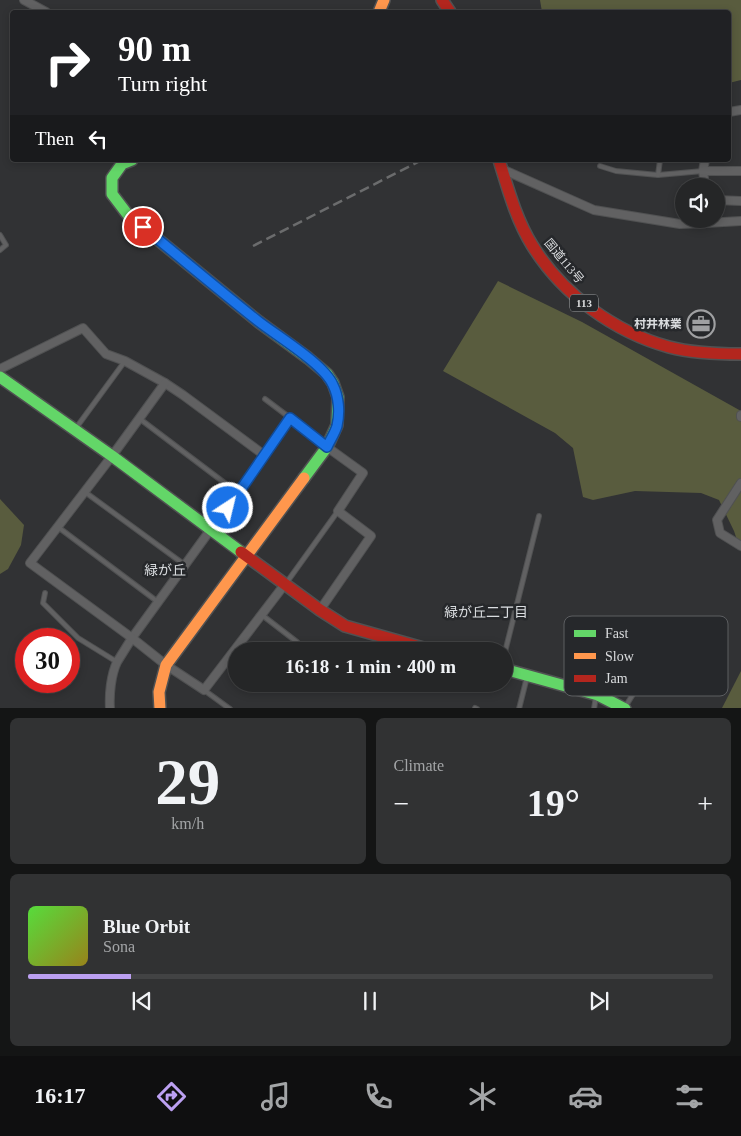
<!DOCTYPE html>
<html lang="en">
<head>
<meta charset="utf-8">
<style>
	:root { --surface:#252627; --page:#313233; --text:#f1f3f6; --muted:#a3a5a7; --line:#424344; --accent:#bca0f2 }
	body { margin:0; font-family:"Times New Roman","Noto Sans JP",serif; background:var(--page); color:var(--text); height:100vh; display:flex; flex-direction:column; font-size:19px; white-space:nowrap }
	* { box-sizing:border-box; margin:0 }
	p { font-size:16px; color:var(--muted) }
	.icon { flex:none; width:28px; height:28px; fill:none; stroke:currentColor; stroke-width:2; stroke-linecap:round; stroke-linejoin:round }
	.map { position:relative; height:708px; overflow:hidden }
	.sheet { display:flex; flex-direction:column; gap:10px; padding:10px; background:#141515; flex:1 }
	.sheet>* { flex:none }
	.hud { position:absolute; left:10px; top:10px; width:721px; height:152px; border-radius:5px; box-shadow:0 2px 8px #0003,0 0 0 1px var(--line); background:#202124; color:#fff; overflow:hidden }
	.tools { position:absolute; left:675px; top:178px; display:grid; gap:10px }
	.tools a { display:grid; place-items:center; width:50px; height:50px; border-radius:50%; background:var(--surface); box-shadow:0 2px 8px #0003,0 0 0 1px var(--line); font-size:25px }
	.speed { position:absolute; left:15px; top:628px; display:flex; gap:10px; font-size:25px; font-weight:700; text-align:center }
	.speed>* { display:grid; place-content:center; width:65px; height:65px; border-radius:50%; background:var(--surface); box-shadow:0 2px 8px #0003,0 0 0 1px var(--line); line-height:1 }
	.speed .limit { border:8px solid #d22; background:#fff; color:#111 }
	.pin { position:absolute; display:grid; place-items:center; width:42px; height:42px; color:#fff; margin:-21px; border:2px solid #fff; border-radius:50%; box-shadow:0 1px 5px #0007 }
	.me { position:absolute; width:55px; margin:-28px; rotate:35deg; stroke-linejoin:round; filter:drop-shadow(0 0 4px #0008) }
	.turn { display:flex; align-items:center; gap:18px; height:105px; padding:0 25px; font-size:22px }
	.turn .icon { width:65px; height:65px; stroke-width:2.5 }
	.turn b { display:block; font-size:35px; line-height:42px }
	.then { display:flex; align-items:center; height:48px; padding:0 25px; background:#0003; gap:10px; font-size:19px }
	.big { font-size:38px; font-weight:700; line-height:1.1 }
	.sheet .tile { flex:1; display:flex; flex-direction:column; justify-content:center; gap:8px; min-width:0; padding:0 18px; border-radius:8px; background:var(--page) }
	.sheet .dial { align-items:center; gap:0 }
	.dial b { font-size:65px; line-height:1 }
	.song { display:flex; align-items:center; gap:15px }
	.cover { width:60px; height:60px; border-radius:8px; background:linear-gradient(135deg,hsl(110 70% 55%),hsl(50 70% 35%)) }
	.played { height:5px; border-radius:2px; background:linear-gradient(90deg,var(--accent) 15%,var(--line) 15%) }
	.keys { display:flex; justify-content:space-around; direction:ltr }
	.heat { display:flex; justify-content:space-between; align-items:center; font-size:28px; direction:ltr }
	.sheet .tiles { flex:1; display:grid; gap:10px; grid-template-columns:1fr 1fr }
	.tile:last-child { grid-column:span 2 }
	.trip { position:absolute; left:228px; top:642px; width:285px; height:50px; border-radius:25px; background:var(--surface); box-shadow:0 2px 8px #0003,0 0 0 1px var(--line); font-weight:700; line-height:50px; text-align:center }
	.dock { display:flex; height:80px; justify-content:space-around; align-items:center; background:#0f0f10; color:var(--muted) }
	.dock .icon { width:35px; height:35px }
	.dock .active { color:var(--accent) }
	.dock b { font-size:22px; color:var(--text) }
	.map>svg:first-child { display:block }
	.forest { fill:#595c3e }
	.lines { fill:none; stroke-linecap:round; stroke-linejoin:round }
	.lane-casing { stroke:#505152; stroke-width:6 }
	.street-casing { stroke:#505152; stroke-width:10 }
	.fast-casing { stroke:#505152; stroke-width:14 }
	.slow-casing { stroke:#505152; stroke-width:14 }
	.jam-casing { stroke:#505152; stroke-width:14 }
	.lane { stroke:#616162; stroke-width:4 }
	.street { stroke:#616162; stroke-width:8 }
	.fast { stroke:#63d668; stroke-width:11 }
	.slow { stroke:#ff974d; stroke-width:11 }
	.jam { stroke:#b3261e; stroke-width:11 }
	.rail { stroke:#6b6c6d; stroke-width:2.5; stroke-dasharray:10 5; stroke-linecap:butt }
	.route-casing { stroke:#114b97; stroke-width:12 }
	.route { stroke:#1a73e8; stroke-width:9 }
	.labels { text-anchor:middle; stroke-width:5; stroke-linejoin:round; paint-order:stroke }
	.shield { fill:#26282b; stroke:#a4a6a8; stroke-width:1 }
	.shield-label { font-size:11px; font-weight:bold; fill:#dadcde }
	.street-label { font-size:12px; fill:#dadcde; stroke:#26282b }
	.poi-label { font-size:12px; font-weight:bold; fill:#dadcde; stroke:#26282b; text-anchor:end }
	.neighbourhood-label { font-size:14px; fill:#d9dcdf; stroke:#26282b }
	.key { fill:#26282b; stroke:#5c5e61; stroke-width:1 }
	.key-label { font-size:14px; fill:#dadcde }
</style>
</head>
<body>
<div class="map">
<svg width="741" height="709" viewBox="0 0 741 709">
	<rect width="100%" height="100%" fill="#313234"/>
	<g class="forest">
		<path d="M540,0H741V80L729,83V12H542Z"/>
		<path d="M498,281L582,322L741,411V552L734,531L719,500L701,493L635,491L593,500L583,497L573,448L555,433L443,371Z"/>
		<path d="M0,499L24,525L21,545L8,569L0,574Z"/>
		<path d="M741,671V708H722Z"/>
	</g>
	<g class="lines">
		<g class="lane-casing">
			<g id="lane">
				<path d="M600,166L616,171L658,175L703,171"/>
				<path d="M658,175L660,160"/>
				<path d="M0,235L6,245L0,250"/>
				<path d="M265,399L326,445"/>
				<path d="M140,419L238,493"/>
				<path d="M76,428L125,361"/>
				<path d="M264,455L290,419"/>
				<path d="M85,492L185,565"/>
				<path d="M58,527L158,602"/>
				<path d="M287,582L338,511"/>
				<path d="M45,593L43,603L78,638L117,662"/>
				<path d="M262,615L297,642"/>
				<path d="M504,656L539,516"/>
				<path d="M204,690L230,709"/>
				<path d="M625,707L652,664"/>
				<path d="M475,708L477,709"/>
				<path d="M519,709L527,677"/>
				<path d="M594,709L596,696"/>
			</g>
		</g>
		<g class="street-casing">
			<g id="street">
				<path d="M24,0L46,12"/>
				<path d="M729,112L741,110"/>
				<path d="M705,160L703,171L705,186"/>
				<path d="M502,169L594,210L680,224L706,223L741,221"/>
				<path d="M703,171H741"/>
				<path d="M716,200L741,201"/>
				<path d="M0,369L83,328L106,354L125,361L165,383L183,395L264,455L217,523L211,529L132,638L117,662C111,675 109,694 110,709"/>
				<path d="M165,383L112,456L30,563L132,638L166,665L204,690L285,584"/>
				<path d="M741,415V417"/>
				<path d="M741,483L717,520L720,533L741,546"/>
				<path d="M320,610L371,536L338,511L363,473L327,447"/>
			</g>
		</g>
		<g class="fast-casing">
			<g id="fast">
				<path d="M132,160L122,164L112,178V194L128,215L259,322L308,358L327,374L333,383L338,397L337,425L327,447L304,478"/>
				<path d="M0,377L112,456L241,552"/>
				<path d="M504,669L598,695L625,709"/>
			</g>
		</g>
		<g class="slow-casing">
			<g id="slow">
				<path d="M379,12L384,0"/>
				<path d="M160,709L159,692L166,665L304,478"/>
			</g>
		</g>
		<g class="jam-casing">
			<g id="jam">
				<path d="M442,0L450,12"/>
				<path d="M499,160C508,189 516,219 532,245C562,294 614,332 669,347C692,353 717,354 741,354"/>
				<path d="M241,552L320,610L345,626L434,651"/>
			</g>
		</g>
		<use href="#lane" class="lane"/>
		<use href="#street" class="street"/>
		<use href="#fast" class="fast"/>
		<use href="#slow" class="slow"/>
		<use href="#jam" class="jam"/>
		<path class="rail" d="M253,246L422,160"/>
	</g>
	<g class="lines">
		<g class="route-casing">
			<path id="route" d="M143,227C181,258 219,290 258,321C277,336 324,364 333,385C339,397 340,413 337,426C335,433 330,440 327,447L290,418L228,508"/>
		</g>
		<use href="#route" class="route"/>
	</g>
	<defs>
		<g id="office-ring" transform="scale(1.4375)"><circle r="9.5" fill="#26282b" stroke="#9fa0a2" stroke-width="1.5"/><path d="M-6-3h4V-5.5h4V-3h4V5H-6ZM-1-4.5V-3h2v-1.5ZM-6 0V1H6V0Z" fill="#9fa0a2"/></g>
	</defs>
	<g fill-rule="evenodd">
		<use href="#office-ring" x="701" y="324"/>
	</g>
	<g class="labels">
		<rect class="shield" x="570" y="294.5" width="28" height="17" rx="4"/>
		<g class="shield-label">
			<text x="584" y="307">113</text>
		</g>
		<g class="street-label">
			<text transform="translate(564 261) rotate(50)" y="4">国道113号</text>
		</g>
		<g class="poi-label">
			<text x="682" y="328">村井林業</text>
		</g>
		<g class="neighbourhood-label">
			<text x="165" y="575">緑が丘</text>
			<text x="486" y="617">緑が丘二丁目</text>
		</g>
	</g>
	<rect x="564" y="616" width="164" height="80" rx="8" class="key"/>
	<rect x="574" y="630" width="22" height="7" fill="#63d668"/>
	<rect x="574" y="653" width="22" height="6" fill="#ff974d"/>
	<rect x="574" y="675" width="22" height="7" fill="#b3261e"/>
	<g class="key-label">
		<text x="605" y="638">Fast</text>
		<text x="605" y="661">Slow</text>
		<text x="605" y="683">Jam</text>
	</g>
</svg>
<div class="tools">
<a><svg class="icon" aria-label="sound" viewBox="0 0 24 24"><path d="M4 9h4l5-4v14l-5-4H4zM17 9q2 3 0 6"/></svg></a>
</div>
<div class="speed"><div class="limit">30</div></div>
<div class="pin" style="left:143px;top:227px;background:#d93025"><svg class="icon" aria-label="arrive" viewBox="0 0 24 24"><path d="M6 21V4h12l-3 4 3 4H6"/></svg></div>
<svg class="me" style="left:228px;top:508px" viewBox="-20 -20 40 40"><circle r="17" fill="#1a73e8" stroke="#fff" stroke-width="3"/><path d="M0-11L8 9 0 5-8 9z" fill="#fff"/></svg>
<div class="trip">16:18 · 1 min · 400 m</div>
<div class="hud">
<div class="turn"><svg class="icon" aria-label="right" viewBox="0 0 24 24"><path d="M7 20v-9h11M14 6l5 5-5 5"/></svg><div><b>90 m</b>Turn right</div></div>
<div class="then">Then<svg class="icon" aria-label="left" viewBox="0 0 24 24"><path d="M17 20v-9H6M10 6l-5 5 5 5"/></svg></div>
</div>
</div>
<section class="sheet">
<div class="tiles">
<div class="tile dial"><b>29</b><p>km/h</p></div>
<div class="tile"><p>Climate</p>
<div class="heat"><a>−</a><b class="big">19°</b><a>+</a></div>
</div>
<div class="tile">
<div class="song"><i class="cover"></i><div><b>Blue Orbit</b><p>Sona</p></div></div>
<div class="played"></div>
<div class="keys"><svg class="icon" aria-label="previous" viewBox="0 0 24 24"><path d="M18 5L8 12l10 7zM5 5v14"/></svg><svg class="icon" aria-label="pause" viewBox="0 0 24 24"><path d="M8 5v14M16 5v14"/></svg><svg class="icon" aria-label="next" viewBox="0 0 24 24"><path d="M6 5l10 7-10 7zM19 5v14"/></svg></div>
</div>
</div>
</section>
<nav class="dock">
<b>16:17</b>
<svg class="icon active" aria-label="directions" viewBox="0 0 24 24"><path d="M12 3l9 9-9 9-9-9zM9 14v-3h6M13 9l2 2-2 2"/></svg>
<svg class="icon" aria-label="music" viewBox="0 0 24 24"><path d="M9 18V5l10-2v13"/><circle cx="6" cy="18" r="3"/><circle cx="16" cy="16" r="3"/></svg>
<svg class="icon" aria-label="phone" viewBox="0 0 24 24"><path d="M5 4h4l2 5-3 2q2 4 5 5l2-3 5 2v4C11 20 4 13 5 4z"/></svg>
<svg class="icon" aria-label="climate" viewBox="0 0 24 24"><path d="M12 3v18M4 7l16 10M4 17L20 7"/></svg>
<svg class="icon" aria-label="car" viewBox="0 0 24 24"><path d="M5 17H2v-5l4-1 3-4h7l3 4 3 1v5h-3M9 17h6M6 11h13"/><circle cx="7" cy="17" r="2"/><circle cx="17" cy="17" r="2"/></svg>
<svg class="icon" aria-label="filters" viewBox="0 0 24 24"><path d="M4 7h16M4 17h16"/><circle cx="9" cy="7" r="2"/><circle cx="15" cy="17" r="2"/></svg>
</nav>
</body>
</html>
